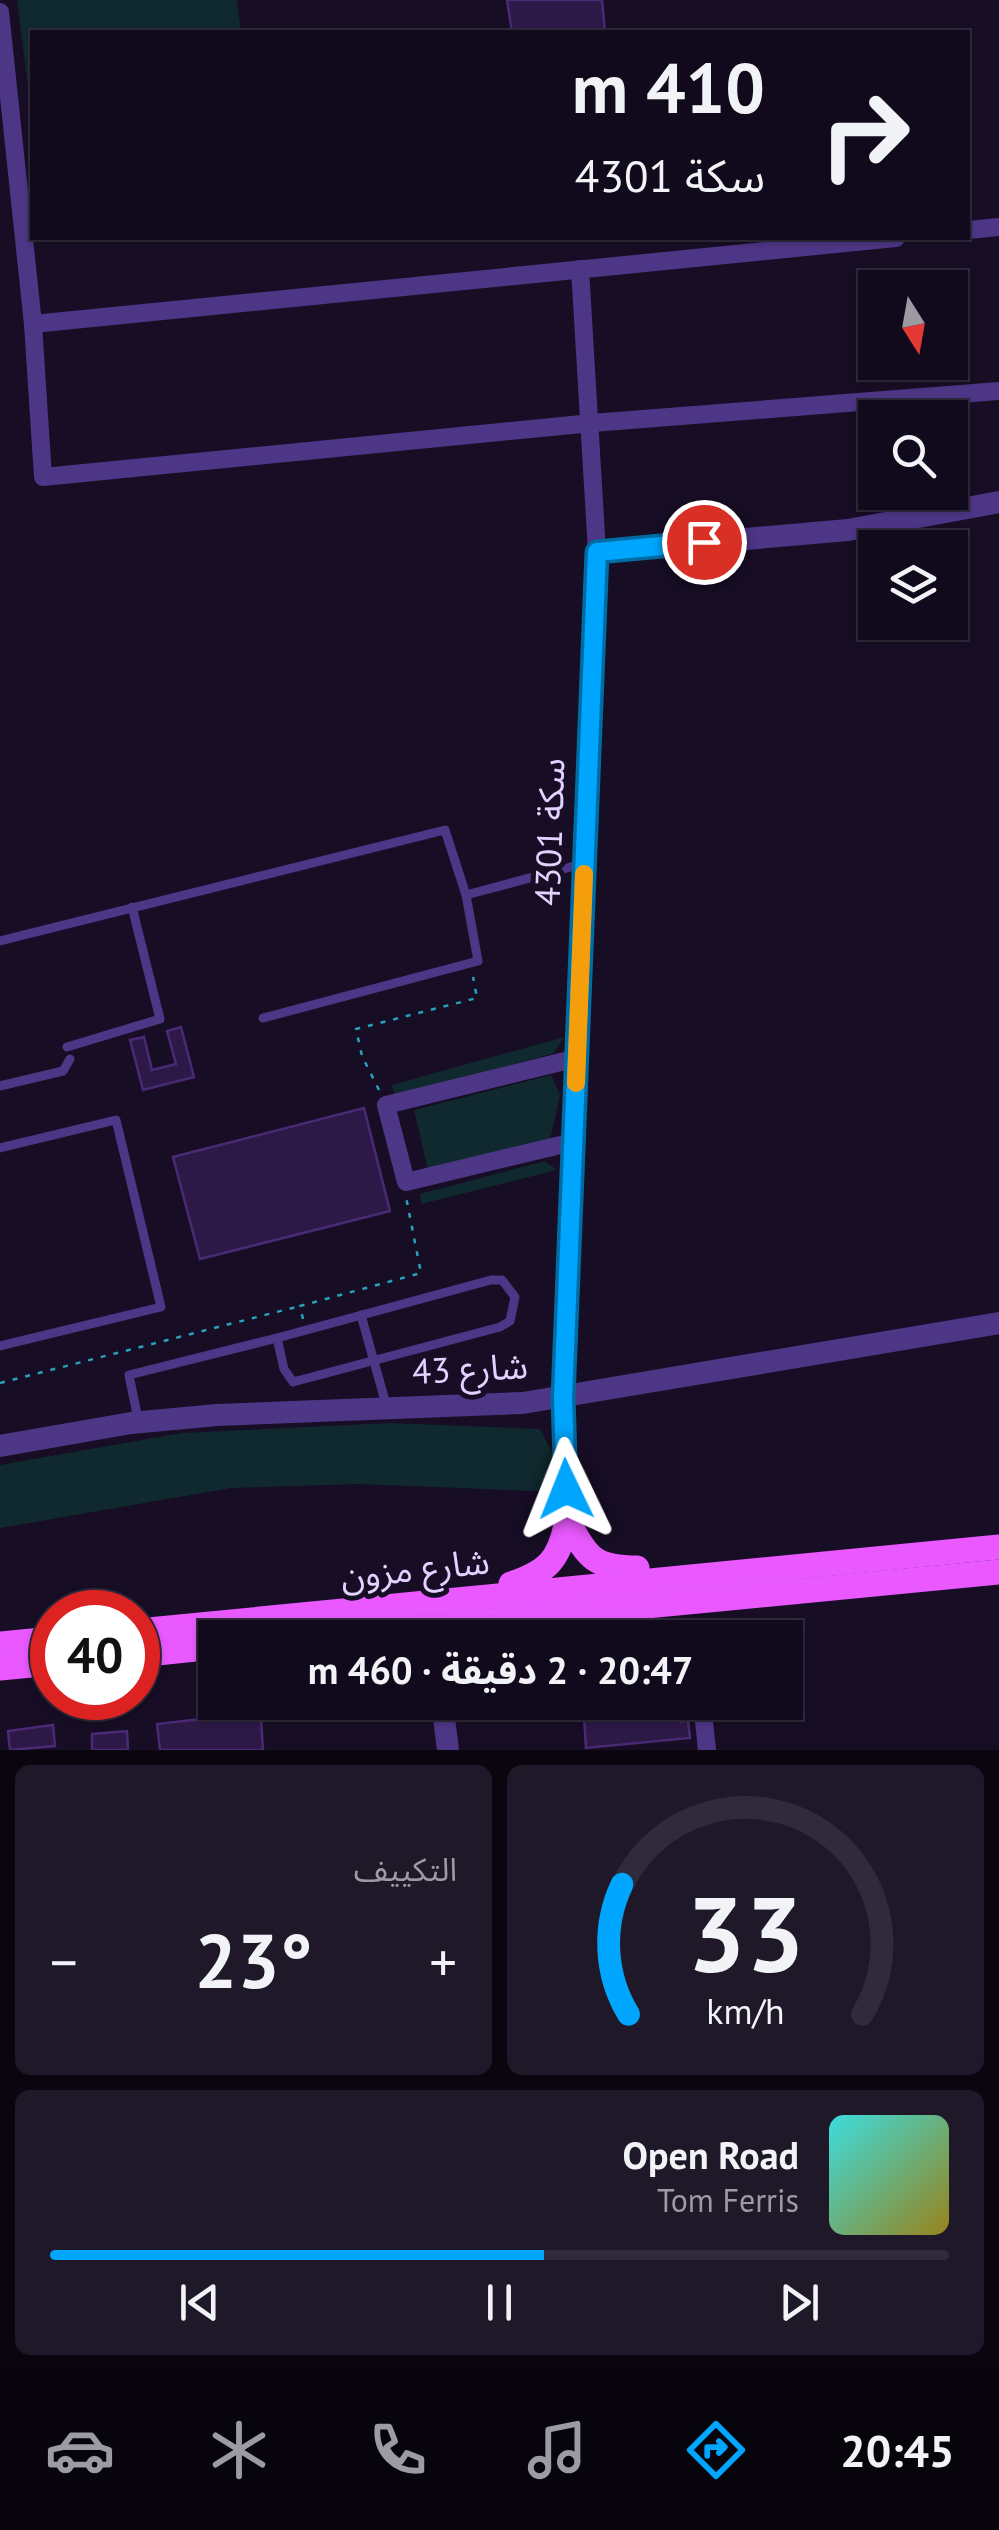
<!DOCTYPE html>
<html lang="ar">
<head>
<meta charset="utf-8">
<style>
	:root { --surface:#110a1c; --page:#1e1829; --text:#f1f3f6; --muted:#9c9aa3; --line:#302b3b; --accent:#00a6fd }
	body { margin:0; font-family:"PT Sans","Noto Sans Arabic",sans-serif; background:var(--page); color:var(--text); direction:rtl; height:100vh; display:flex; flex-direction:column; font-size:38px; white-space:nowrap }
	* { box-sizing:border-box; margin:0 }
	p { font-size:32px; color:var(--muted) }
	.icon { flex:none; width:55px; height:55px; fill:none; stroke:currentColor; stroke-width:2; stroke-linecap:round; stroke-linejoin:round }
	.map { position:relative; height:1750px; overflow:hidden; direction:ltr }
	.details { display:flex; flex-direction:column; gap:15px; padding:15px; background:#09060f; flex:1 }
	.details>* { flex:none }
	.banner { position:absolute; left:30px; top:30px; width:940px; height:210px; border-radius:0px; box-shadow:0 2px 8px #0004,0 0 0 2px var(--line); direction:rtl; background:#110a1c; color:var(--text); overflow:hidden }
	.needle { width:65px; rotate:169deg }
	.buttons { position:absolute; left:858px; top:270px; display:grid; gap:20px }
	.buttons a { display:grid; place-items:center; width:110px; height:110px; border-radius:0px; background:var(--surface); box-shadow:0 2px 8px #0004,0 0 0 2px var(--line); font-size:50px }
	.speed { position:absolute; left:30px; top:1590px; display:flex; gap:20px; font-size:50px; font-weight:700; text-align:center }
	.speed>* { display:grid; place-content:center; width:130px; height:130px; border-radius:50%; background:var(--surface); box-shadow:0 2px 8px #0004,0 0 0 2px var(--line); line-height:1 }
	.speed .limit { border:15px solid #d22; background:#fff; color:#111 }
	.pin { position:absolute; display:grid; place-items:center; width:85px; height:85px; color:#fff; margin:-42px; border:5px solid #fff; border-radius:50%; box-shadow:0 2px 10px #0007 }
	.me { position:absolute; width:110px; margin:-55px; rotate:358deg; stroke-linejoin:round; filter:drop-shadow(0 0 8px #0008) }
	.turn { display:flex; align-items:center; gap:35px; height:210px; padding:0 40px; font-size:45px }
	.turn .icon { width:130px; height:130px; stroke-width:2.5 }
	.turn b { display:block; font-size:70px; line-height:85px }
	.big { font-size:75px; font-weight:700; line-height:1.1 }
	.details .tile { flex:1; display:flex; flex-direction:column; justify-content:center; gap:15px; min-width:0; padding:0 35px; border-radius:15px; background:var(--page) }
	.details .dial { align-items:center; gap:0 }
	.dial svg { height:260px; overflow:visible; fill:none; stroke:var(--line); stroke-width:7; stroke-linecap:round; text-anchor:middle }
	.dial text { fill:var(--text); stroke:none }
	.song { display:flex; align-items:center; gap:30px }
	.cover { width:120px; height:120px; border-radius:15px; background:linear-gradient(135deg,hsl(180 70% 55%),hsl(50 70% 35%)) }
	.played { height:10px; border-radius:5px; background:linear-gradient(90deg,var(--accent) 55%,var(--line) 55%) }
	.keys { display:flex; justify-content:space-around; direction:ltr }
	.heat { display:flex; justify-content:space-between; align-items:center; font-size:55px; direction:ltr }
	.details .tiles { flex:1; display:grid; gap:15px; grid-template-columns:1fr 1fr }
	.tile:last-child { grid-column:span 2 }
	.trip { position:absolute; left:198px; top:1620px; width:605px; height:100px; border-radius:0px; background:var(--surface); box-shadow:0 2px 8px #0004,0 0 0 2px var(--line); font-weight:700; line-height:100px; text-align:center; direction:rtl }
	.tab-bar { display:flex; height:160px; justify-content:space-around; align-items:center; background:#07040b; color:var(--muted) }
	.tab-bar .icon { width:70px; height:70px }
	.tab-bar .current { color:var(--accent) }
	.tab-bar b { font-size:45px; color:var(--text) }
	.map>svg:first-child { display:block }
	.green { fill:#10292f }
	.building { fill:#2d1947; stroke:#4a2a74; stroke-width:2.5 }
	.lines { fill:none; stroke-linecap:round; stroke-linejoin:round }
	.path { stroke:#29a1bb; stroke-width:2.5; stroke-dasharray:5 8; stroke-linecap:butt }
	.service { stroke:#4d3686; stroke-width:9 }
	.minor { stroke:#4d3686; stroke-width:18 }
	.tertiary { stroke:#4d3686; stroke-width:22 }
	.primary { stroke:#e959ff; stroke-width:25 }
	.route-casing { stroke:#006ca4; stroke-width:25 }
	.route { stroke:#00a6fd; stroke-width:18 }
	.slow { stroke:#f59e0b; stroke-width:18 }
	.labels { text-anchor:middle; stroke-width:10; stroke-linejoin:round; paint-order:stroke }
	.street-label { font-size:35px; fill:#e2d2ff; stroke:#170d25 }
</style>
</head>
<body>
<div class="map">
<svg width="999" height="1750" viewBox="0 0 999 1750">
	<rect width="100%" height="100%" fill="#170d25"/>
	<g class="green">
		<path d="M17,0H237L241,32H32V119Z"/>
		<path d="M564,1037L554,1053L396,1098L392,1085Z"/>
		<path d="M551,1075L560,1095L550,1140L428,1170L414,1110Z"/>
		<path d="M545,1161L557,1170L421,1204L420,1194Z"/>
		<path d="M390,1423L540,1429L556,1460L558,1492L360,1484L231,1488L0,1528V1465L182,1433Z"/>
	</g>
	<g class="building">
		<path d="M507,0H602L605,32H512Z"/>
		<path d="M181,1027L194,1077L143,1090L130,1040L144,1037L152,1070L176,1064L167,1031Z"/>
		<path d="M364,1108L390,1211L200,1259L173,1157Z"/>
		<path d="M260,1702L263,1750H160L157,1724L210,1718L209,1706Z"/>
		<path d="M493,1702H551L552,1715L494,1718Z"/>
		<path d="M589,1702H628L630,1713L680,1709L681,1722L688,1721L690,1738L586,1748L584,1716L590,1715Z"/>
		<path d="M53,1725L55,1746L10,1750L8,1731Z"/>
		<path d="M127,1731L128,1750H92V1734Z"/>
	</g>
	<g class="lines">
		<g class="path">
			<path d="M379,1090L362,1056L356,1029L477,998L473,977"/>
			<path d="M303,1319L300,1306L421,1273L406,1197"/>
			<path d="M0,1383L300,1306"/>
		</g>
		<g class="service">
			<path d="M466,895L582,864"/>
			<path d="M0,941L445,830L466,895L478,961L263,1018"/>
			<path d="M67,1047L160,1019L132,907"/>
			<path d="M0,1086L63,1071L70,1059"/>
			<path d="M0,1148L116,1120L161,1307L0,1346"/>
			<path d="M491,1280H502L515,1297L510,1321L500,1327L293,1382L284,1369L277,1338Z"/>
			<path d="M361,1315L387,1408"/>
			<path d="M138,1419L129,1375L277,1338"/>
		</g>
		<g class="minor">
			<path d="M0,12L33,324L43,477L592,423L999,391"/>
			<path d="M968,230L999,227"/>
			<path d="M580,269L597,552"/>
			<path d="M33,324L896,238"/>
			<path d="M573,1142L406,1182L386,1105L577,1058"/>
			<path d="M702,1702L707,1750"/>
		</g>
		<g class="tertiary">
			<path d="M0,1446L131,1423L217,1415L523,1403L999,1323"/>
			<path d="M567,1520L563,1398L597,552L848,530L999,502"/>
			<path d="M442,1702L448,1750"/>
		</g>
		<g class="primary">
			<path d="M567,1520C588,1557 592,1568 637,1568"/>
			<path d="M511,1584C548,1572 560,1559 567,1520"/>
			<path d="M138,1631L999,1547"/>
			<path d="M315,1638L999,1572"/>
			<path d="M0,1644L52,1639"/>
			<path d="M138,1655L215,1647"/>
			<path d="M0,1668L52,1663"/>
		</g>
	</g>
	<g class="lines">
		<g class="route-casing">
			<path id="route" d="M566,1489L563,1398L597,552L704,542"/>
		</g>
		<use href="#route" class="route"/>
		<path class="slow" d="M576,1083L584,874"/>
	</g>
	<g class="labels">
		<g class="street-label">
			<text transform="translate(550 832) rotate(-88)" y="12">سكة 4301</text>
			<text transform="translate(470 1369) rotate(-3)" y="12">شارع 43</text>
			<text transform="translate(415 1569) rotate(-6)" y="12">شارع مزون</text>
		</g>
	</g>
</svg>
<div class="buttons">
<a><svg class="needle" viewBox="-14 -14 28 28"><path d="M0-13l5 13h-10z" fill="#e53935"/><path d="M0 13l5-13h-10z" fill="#9c9aa3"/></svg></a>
<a><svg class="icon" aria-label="search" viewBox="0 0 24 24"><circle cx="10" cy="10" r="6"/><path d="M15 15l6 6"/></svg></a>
<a><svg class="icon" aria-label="layers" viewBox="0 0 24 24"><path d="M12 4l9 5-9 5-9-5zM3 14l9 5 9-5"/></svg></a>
</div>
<div class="speed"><div class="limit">40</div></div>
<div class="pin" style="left:704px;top:542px;background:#d93025"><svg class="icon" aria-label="arrive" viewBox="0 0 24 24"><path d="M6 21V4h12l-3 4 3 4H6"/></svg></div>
<svg class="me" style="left:566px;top:1489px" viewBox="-20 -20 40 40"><path d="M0-17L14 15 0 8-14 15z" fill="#00a6fd" stroke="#fff" stroke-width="4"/></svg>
<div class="trip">20:47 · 2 دقيقة · 460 m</div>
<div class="banner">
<div class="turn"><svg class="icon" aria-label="right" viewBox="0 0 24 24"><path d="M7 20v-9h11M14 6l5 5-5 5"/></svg><div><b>410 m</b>سكة 4301</div></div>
</div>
</div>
<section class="details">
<div class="tiles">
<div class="tile dial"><svg viewBox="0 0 100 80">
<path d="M14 69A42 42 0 1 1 86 69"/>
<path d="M14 69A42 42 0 0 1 12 29" stroke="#00a6fd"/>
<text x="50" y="56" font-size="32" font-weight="700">33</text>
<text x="50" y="72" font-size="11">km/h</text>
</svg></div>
<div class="tile"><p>التكييف</p>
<div class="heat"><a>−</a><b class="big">23°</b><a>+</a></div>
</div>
<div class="tile">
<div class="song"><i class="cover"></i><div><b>Open Road</b><p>Tom Ferris</p></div></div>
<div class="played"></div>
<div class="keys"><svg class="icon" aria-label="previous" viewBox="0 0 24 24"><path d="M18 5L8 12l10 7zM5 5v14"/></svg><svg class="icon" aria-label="pause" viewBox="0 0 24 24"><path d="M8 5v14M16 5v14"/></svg><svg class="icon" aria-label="next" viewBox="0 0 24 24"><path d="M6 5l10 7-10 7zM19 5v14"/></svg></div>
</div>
</div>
</section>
<nav class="tab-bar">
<b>20:45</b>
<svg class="icon current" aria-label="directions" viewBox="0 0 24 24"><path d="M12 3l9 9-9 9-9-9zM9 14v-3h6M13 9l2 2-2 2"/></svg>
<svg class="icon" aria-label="music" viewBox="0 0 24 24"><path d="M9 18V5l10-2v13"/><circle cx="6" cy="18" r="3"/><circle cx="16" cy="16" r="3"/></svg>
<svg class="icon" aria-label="phone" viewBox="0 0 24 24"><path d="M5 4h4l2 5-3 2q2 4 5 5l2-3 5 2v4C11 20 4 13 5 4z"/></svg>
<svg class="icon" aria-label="climate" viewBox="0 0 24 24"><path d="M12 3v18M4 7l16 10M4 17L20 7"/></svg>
<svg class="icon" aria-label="car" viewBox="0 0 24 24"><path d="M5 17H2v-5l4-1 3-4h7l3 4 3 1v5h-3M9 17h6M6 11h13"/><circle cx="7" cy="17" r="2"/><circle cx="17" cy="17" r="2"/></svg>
</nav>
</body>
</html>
